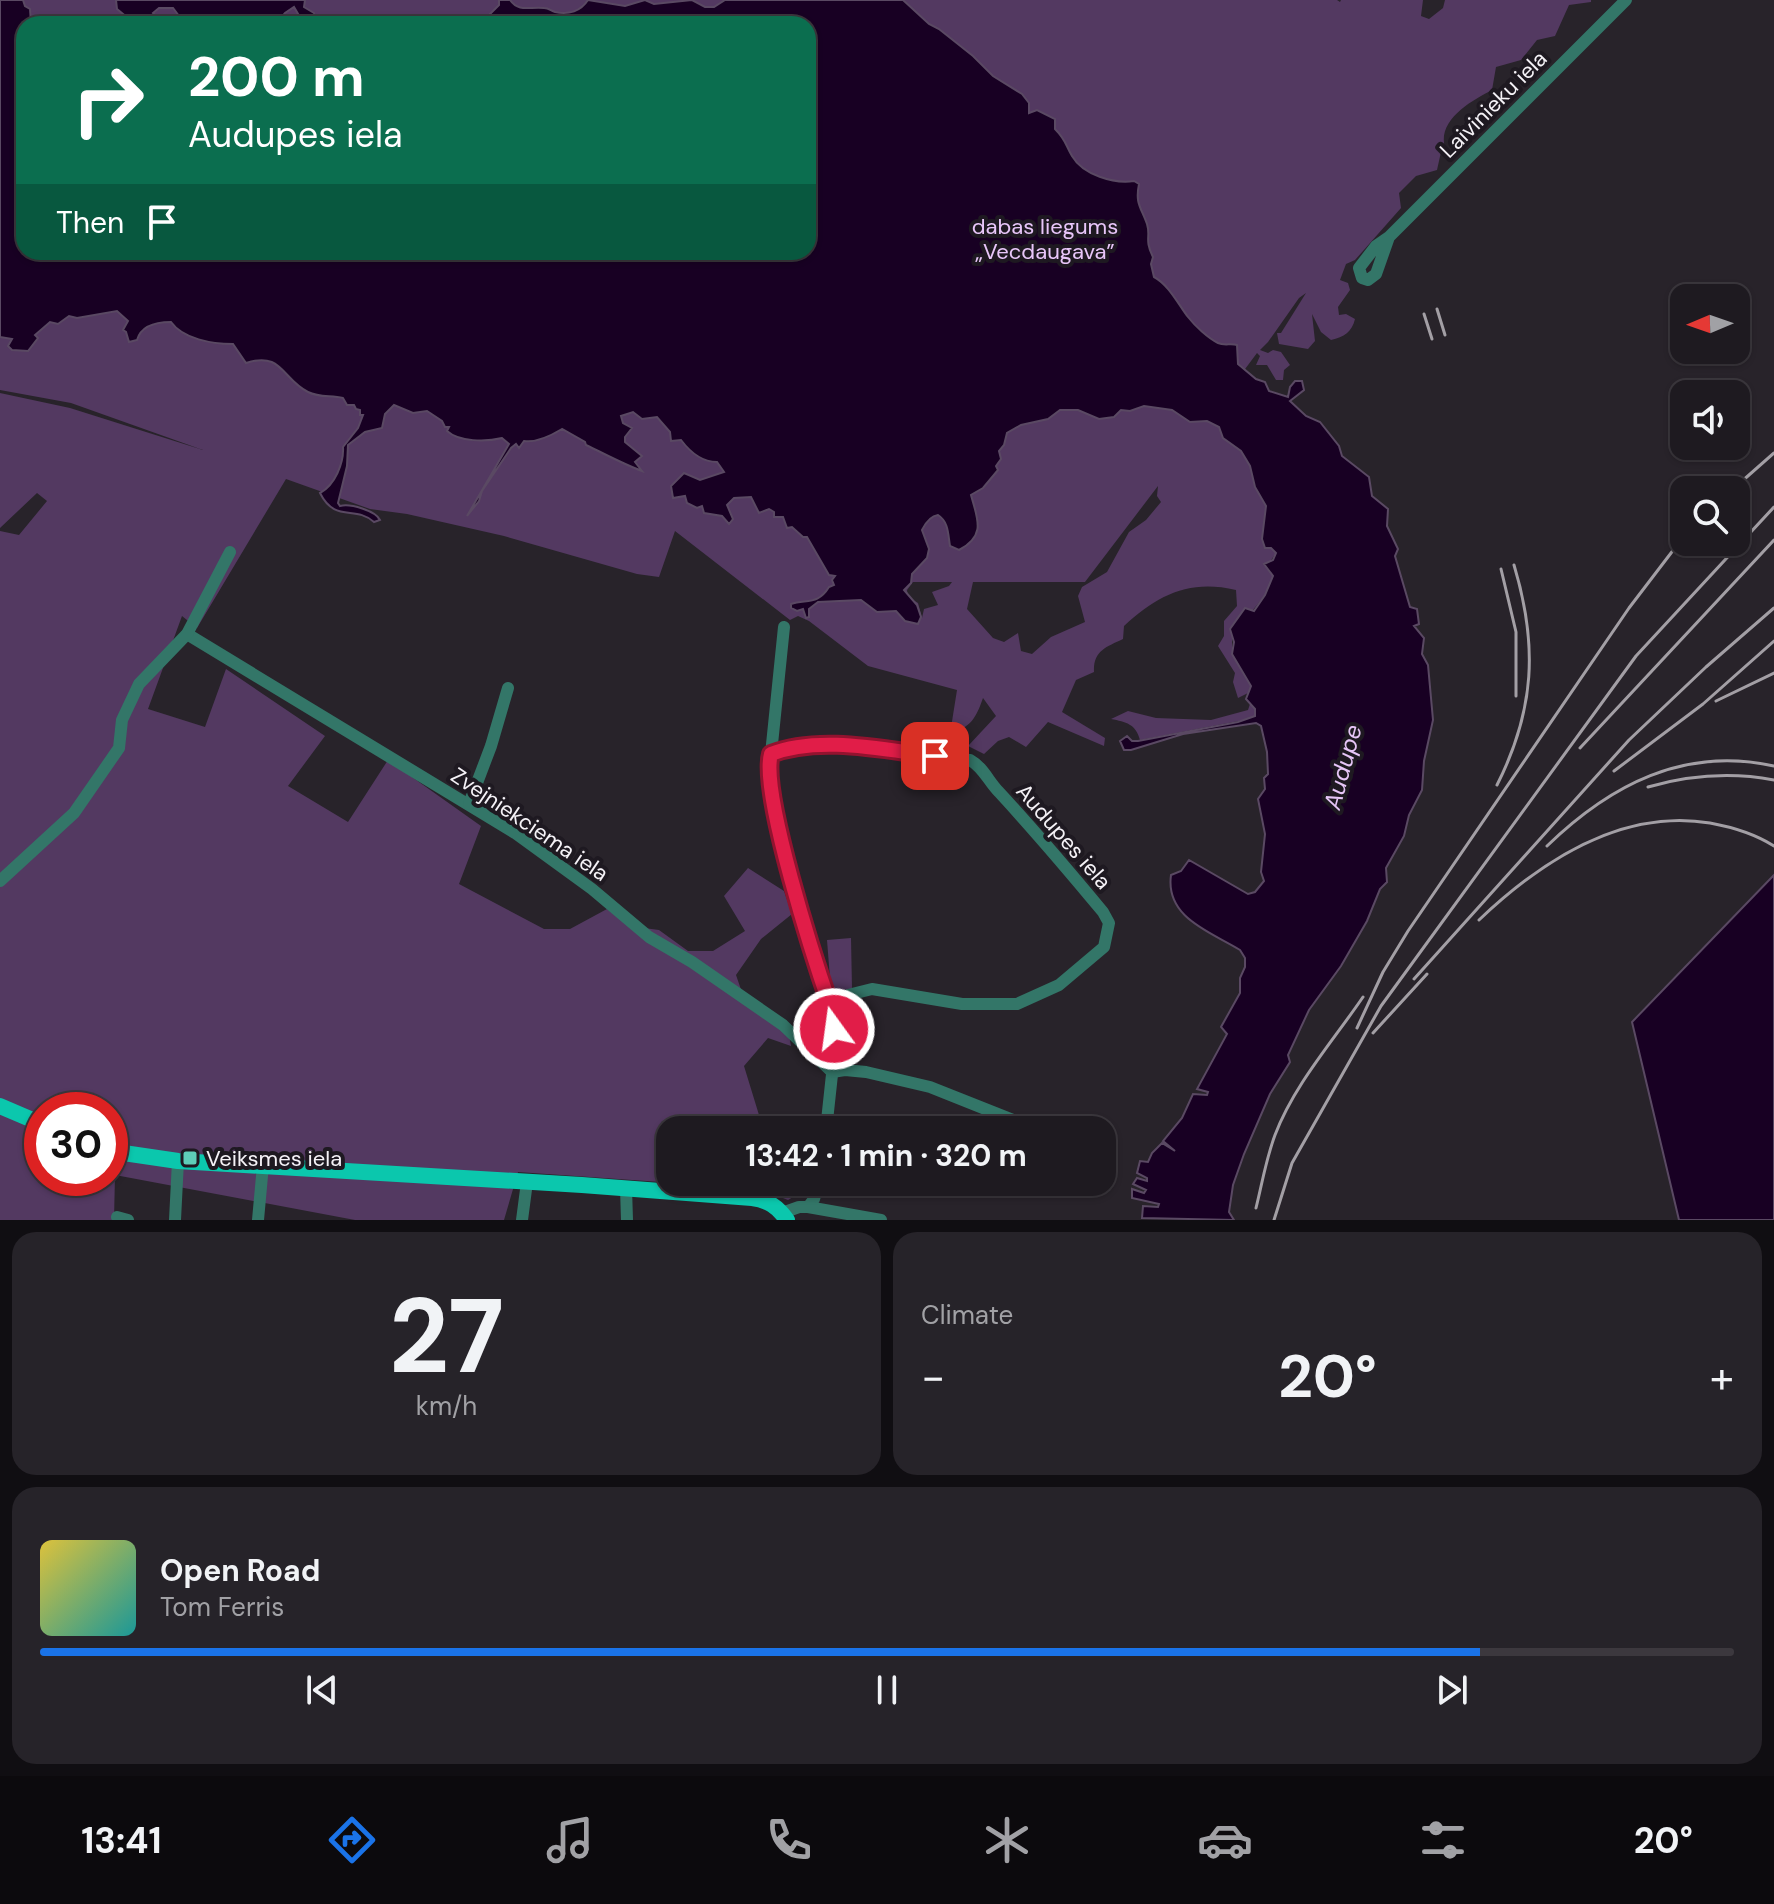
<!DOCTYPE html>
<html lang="en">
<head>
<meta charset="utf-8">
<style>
	:root { --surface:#1e1a20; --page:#262329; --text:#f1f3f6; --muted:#a1a1a5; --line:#3c383e; --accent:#1a73e8 }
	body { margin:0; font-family:"DM Sans",sans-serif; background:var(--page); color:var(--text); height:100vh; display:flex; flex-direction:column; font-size:30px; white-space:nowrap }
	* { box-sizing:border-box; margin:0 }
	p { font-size:26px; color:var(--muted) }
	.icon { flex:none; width:44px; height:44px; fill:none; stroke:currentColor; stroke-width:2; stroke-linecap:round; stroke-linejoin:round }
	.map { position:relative; height:1220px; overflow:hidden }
	.panel { display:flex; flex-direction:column; gap:12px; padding:12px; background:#100e12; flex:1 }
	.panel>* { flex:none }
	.hud { position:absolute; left:16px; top:16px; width:800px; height:244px; border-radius:24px; box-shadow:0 2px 6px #0004,0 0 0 2px var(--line); background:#0b6e4f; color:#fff; overflow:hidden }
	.needle { width:52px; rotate:268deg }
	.fabs { position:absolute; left:1670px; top:284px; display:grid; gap:16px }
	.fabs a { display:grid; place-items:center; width:80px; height:80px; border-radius:16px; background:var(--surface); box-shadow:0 2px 6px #0004,0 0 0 2px var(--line); font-size:40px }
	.speed { position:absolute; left:24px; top:1092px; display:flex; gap:16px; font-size:40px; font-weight:700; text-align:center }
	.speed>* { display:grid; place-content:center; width:104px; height:104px; border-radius:50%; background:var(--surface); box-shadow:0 2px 6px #0004,0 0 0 2px var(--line); line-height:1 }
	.speed .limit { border:12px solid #d22; background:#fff; color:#111 }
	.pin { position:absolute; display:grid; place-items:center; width:68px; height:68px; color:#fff; margin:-34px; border-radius:16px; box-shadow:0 4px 12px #0006 }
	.me { position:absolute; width:88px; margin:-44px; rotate:346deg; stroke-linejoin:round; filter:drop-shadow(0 0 6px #0008) }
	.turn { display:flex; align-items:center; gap:28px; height:168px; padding:0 40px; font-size:36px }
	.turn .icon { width:104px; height:104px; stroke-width:2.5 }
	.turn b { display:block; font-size:56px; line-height:68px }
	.then { display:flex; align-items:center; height:76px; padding:0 40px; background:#0003; gap:16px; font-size:30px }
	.big { font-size:60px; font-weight:700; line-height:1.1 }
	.panel .tile { flex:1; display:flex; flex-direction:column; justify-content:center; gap:12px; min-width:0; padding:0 28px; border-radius:24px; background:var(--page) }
	.panel .dial { align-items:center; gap:0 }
	.dial b { font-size:104px; line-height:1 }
	.song { display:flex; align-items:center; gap:24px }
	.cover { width:96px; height:96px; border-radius:12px; background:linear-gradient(135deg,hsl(50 70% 55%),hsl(180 70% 35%)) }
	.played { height:8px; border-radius:4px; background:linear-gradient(90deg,var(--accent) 85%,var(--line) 85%) }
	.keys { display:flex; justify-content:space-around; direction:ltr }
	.heat { display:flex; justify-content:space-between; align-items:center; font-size:44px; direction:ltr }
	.panel .tiles { flex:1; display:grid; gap:12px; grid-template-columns:1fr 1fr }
	.tile:last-child { grid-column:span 2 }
	.trip { position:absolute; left:656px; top:1116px; width:460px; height:80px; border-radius:24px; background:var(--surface); box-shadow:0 2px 6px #0004,0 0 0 2px var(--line); font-weight:700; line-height:80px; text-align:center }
	.tabs { display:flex; height:128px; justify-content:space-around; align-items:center; background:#0c0a0d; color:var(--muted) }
	.tabs .icon { width:56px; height:56px }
	.tabs .on { color:var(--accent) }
	.tabs b { font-size:36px; color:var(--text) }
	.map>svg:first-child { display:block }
	.green { fill:#533961; fill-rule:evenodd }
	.water { fill:#180023; stroke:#5a4963; stroke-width:2 }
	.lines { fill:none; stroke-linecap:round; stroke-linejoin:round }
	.minor { stroke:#337668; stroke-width:12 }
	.major { stroke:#0bc7ad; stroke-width:16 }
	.rail { stroke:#a39fa5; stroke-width:3 }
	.route-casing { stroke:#92132f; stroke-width:20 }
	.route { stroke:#e11d48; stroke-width:14 }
	.poi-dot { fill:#5eceb8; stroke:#1e1921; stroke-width:3 }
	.labels { text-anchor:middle; stroke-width:8; stroke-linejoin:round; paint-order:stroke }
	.street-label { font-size:22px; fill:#f5f2f7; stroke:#1e1921 }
	.park-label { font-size:22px; fill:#e8c6f9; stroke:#1e1921 }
	.poi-label { font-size:22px; fill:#f5f2f7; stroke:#1e1921; text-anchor:start }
	.water-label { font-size:24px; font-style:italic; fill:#e6c5f7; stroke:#1e1921 }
</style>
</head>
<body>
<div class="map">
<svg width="1774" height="1220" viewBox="0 0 1774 1220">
	<rect width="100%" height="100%" fill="#28232a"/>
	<g class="green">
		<path d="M0,0H1337L1340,2L1341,0H1423L1421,16L1429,19L1443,8L1445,0H1591V2L1569,5L1555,36L1537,40L1521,60L1496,67L1492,90C1471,101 1437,120 1445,148L1441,152L1437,170L1416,176L1399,193L1401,208L1355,260L1346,264L1340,280L1348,283L1350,290L1338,307L1339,315L1346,314L1355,319C1352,332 1344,337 1331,340L1321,332L1312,314L1315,341L1308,349L1279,344L1277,333H1281L1306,293L1299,298L1268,342L1260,350L1268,353L1273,350L1281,352L1290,365L1284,370L1283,380H1276L1267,365H1256L1260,356L1257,353L1207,420L1220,428L1223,438L1241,451L1251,467L1255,487L1266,506L1262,539L1265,548H1271L1276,553L1266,567L1273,576L1265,595L1232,636V654L1251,686L1248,693L1238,698L1233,682L1235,673L1218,646L1224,636V621L1237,606L1236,590C1189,579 1158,595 1124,626L1123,639C1106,647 1093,651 1094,672L1076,680L1062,712L1105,738L1104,746L1048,722L1026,747L1009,737L998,741L984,754L968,746L996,716L983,698C976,718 971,727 950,734L957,690L868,666L809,621L798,616L790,620L675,531L659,577L637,574L504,536L407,514L370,509L286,479L197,628L182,616L148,709L205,727L226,669L325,736L288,786L348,822L388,760L481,826L459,884L544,929H570L607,909L629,926L659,930L688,951H713L745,931L724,896L748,868L784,891L792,914L761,939L736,975L746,1004L789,1035L791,1046L768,1038L744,1066L759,1115L819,1127L818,1130H670V1182H805L803,1191L788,1200L760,1189L518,1172L504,1220H355L115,1175L114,1220H0V531L19,535L47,501L37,493L0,528V393L70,408L203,450L71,403L0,390ZM24,24H808V252H24ZM1158,486L1157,496L1161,502L1146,520L1129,532L1107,572L1082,587L1078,596L1085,622L1051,637L1032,654L1021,651L1018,633L1004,642L993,638L967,609L973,582H1085ZM913,582H952L949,586L932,592L938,605L924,609L922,618L918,603L908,597L907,590ZM42,1110H110V1178H42Z"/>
		<path d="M1250,704L1255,709L1254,718L1140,740C1136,724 1126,722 1111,719L1128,711L1156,718L1211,720L1248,710Z"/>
		<path d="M851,938L852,989L831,991L827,940Z"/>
	</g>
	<g class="water">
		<path d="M0,0H23L25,6L30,9L31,24H24V252H808V24H475V22L485,21L486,18L499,5V0H510C519,13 531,6 544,8C549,8 551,11 555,12C569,15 581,11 588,0L625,6L645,0L654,4L692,0L705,7H714L725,0H903L929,24L939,29L973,56L993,76L1022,94L1029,103V113L1037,110L1055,119V129C1066,140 1065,144 1072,156C1083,175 1114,184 1134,181L1139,184C1135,204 1141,207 1147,224C1151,237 1144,239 1153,257L1151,264L1154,277C1169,285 1178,304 1188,317C1195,326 1208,338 1218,343C1224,346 1231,343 1237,345L1238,364L1256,379L1265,382L1269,391L1288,397L1290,387L1295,381H1302L1304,390L1290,401L1306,416L1320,422L1339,446L1342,456L1369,477L1372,496L1388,509L1387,526L1398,549L1395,556L1410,607L1417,609L1419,624L1414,626L1424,638L1422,654L1428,665L1433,720L1424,761L1422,790L1409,815L1404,836L1386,868L1387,882L1380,889L1367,921L1341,966L1309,1010L1288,1055L1290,1062L1270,1094L1244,1154L1233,1185L1229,1212L1234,1220L1142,1218L1143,1206L1158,1207L1159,1204L1132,1198V1189L1144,1193L1146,1190L1133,1184L1137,1178L1147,1181V1178L1137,1173L1140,1161L1148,1162L1152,1153L1162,1143L1175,1151L1163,1141L1182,1118L1193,1094L1207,1095L1208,1092L1197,1089L1227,1034L1221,1027L1240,993V978L1245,967V958L1240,950C1211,932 1165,918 1171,875L1181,871L1189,860L1248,894L1255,892L1264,881L1261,872L1265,834L1258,799L1265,789L1264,778L1268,774L1267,752L1261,726L1256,723L1183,734L1131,750H1124L1120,741L1127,736L1132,741H1138L1238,722L1255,716V709L1246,699L1251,686L1232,654L1234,642L1230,629L1245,608L1254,611L1265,595L1273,576L1264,564L1273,560L1276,553L1271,548H1265L1262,539L1266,506L1255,487L1250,466L1241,451L1223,438L1219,427L1207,421L1190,422L1172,410L1144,406L1130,411L1121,410L1114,417L1099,419L1078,410H1060L1048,419L1021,425L1007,433L1004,445L999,451L1001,459L996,466L998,470L983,488L971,495C977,518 987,535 959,550L950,546C948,535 949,522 938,515C930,516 925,524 922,530L929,549L927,558L912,574L911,583L904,590L917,605L921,617L918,624L905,621L896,611L877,612L861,600L818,602L809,609V617L806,618L803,609L797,611L791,608V604C807,599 818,605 829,587L834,585L832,580L835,576L829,575L807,537H803L792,527L787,528L783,517H774V512L769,509L759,513L751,497L734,498L727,505L733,519L729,524L722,516L704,513L702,506L697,508L687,503L685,496L673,498L671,486L684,473L700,480L724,472L717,462C701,462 690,452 681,440L671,441L670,432L657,417L642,419L633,412L621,416L623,423L632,428L625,437V442L642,456L635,462L642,471C623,464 605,454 586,445L585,442L562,429C552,435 537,443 524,441L519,448L516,444L511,448L482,491L479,501L467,516L509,444L502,438C486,442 459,442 447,431L449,427H445L442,421L427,411L413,413L394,405L385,414L382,428L365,432L348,445L347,466L338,503L340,506C350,503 376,511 380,520L374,522C355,505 335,523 320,493C335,485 344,463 343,447L358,428L363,415H360V410L356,409L354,405H347L343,398C331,395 320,398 308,392C282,379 282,351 246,363L233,344C212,344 183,339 171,322C156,322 141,326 137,340L129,342L126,332L123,330L128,321L117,311L77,318L69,316L58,324L50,322L35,335L38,338L28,351L12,350L8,346L12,339L0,337Z"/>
		<path d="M116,0H305L304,7L314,13L315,19L304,24L294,7L285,13L276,24H185L173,8H159L153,13L165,24H129L128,18L117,9Z"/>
		<path d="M1774,875V1220H1679L1632,1022Z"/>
	</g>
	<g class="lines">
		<g class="minor">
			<path d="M1389,237L1376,274L1368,280L1362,278L1359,268L1376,246L1389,237L1626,0"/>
			<path d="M784,627L771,754L768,765L782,837L834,1029V1056L826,1130"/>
			<path d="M187,634L515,833L592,889L649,937L692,962L783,1025L832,1072L845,1070L866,1072L930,1087L1038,1130"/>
			<path d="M771,754C824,733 912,756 970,760C984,768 988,781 999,792C1035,831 1069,871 1103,912L1109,923L1104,947L1059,985L1017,1004H962L872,989L848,995L831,1008"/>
			<path d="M469,804L491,746L508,688"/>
			<path d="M0,881L74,813L119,748L122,720L139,684L187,634L230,552"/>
			<path d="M626,1188L627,1220"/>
			<path d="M808,1207L814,1199L819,1182"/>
			<path d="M782,1213L799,1207H808L881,1220"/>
			<path d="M117,1217L128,1220"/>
			<path d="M175,1220L178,1161"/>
			<path d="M258,1220L263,1165"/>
			<path d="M522,1220L527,1182"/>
		</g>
		<g class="major">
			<path d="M0,1106L42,1124"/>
			<path d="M110,1151L178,1161L582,1185L752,1198C768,1200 778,1207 787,1220"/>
		</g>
		<g class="rail">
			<path d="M1437,309L1445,335"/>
			<path d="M1424,314L1432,339"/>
			<path d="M1732,490L1774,453"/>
			<path d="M1501,569L1516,632V696"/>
			<path d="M1716,701L1774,673"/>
			<path d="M1580,748L1774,540"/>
			<path d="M1614,771L1703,704L1774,641"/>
			<path d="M1497,785C1535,710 1538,645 1514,565"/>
			<path d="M1648,787C1690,775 1731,772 1774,780"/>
			<path d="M1547,846C1610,785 1684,746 1774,766"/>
			<path d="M1479,920C1541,861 1621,808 1710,823C1732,827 1755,834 1774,846"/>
			<path d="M1414,979L1629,740L1706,667L1774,608"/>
			<path d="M1357,1028L1383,972L1408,931L1629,608L1684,536"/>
			<path d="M1373,1033L1427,974"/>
			<path d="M1256,1208C1262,1184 1266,1159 1275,1135C1294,1085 1333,1041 1363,997"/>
			<path d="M1274,1220L1292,1163L1381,1006L1636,656L1774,507"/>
		</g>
	</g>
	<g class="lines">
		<g class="route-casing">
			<path id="route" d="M834,1029L831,1008C815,962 760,792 771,754C819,735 885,750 935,756"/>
		</g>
		<use href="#route" class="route"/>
	</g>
	<rect class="poi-dot" x="182" y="1150" width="16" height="16" rx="4"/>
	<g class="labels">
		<g class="street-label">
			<text transform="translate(1493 104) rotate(-45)" y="8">Laivinieku iela</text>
			<text transform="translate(530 824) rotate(34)" y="8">Zvejniekciema iela</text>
			<text transform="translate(1064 836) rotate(49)" y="8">Audupes iela</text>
		</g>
		<g class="park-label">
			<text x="1045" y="234">dabas liegums<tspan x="1045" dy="25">„Vecdaugava”</tspan></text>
		</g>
		<g class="poi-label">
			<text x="206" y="1166">Veiksmes iela</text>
		</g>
		<g class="water-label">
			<text transform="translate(1343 767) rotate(-75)" y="8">Audupe</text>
		</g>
	</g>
</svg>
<div class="fabs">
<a><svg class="needle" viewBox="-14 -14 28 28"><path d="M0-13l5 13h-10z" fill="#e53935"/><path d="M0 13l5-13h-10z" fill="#a1a1a5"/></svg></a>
<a><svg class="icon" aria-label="sound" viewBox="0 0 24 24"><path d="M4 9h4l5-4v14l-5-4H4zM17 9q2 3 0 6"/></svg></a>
<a><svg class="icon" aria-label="search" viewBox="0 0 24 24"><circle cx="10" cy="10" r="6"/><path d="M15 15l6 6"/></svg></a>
</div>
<div class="speed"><div class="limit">30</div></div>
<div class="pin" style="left:935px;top:756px;background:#d93025"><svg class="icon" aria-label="arrive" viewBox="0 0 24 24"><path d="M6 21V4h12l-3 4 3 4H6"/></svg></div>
<svg class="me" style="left:834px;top:1029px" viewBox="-20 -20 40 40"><circle r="17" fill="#e11d48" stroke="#fff" stroke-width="3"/><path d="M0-11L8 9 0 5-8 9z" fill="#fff"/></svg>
<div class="trip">13:42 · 1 min · 320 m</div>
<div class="hud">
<div class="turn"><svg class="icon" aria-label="right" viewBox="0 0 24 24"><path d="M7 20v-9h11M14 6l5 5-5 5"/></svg><div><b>200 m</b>Audupes iela</div></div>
<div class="then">Then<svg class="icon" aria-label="arrive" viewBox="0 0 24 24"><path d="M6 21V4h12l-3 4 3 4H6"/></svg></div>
</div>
</div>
<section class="panel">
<div class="tiles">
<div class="tile dial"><b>27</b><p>km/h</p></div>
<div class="tile"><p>Climate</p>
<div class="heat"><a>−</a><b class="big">20°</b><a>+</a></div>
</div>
<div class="tile">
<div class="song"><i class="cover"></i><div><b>Open Road</b><p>Tom Ferris</p></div></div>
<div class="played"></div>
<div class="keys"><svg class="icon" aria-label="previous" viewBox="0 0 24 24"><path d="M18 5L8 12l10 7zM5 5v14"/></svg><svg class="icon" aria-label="pause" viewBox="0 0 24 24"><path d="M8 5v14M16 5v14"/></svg><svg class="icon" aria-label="next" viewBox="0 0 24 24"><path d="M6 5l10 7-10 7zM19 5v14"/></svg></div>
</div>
</div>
</section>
<nav class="tabs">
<b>13:41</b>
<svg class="icon on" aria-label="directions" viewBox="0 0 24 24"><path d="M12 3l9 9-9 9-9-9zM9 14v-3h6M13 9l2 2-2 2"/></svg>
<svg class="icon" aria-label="music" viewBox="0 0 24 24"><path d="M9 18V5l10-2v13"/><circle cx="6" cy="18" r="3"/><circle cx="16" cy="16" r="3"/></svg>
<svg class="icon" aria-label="phone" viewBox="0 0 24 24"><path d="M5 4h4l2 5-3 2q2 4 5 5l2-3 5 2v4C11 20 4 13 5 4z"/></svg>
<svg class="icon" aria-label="climate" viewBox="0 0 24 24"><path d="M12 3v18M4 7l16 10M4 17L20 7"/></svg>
<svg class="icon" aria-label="car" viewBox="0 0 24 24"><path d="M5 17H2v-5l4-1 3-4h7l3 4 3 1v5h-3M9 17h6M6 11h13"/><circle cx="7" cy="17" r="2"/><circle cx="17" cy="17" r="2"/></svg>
<svg class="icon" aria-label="filters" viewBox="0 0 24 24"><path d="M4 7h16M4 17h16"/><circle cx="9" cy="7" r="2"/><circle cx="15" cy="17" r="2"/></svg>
<b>20°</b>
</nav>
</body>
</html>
